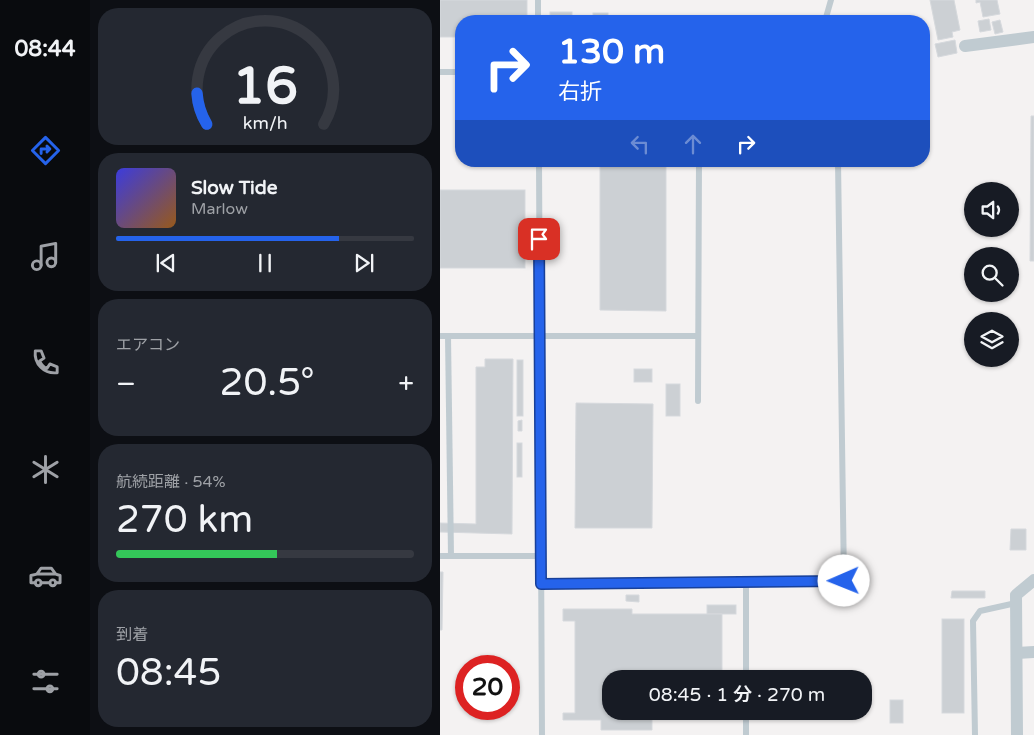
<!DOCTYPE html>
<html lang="ja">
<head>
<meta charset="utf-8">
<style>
	:root { --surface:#171b24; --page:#242831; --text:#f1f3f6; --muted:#9ea1a6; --line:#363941; --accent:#2563eb }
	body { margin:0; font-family:"Varela Round","Noto Sans JP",sans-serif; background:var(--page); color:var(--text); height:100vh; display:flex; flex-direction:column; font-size:19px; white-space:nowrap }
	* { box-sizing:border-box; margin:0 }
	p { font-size:16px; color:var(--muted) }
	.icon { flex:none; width:28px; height:28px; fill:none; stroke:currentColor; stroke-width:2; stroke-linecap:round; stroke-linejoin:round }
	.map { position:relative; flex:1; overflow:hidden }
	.sheet { display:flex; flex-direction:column; gap:8px; padding:8px; background:#0d0f14; width:350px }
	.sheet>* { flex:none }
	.banner { position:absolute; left:15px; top:15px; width:475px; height:152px; border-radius:20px; box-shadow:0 1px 4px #0004; background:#2563eb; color:#fff; overflow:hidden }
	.fabs { position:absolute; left:524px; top:182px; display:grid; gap:10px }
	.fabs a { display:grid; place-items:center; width:55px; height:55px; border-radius:50%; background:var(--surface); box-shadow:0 1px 4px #0004; font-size:25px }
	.speed { position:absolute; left:15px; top:655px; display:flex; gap:10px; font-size:25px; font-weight:700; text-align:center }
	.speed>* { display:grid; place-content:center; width:65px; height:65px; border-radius:50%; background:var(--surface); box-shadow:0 1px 4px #0004; line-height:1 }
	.speed .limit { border:8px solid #d22; background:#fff; color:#111 }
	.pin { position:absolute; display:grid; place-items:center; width:42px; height:42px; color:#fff; margin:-21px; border-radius:10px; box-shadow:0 2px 8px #0006 }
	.me { position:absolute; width:55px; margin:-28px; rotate:269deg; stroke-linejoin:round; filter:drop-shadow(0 0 4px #0008) }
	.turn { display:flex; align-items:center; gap:18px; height:105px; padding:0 20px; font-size:22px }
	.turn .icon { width:65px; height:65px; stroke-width:2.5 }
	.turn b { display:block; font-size:35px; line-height:42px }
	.lanes { display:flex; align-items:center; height:48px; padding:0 20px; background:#0003; justify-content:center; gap:25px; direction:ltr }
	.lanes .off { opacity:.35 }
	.big { font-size:38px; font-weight:600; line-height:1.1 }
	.sheet .card { flex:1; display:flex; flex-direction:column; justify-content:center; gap:8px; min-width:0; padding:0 18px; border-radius:20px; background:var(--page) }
	.sheet .dial { align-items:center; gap:0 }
	.dial svg { height:130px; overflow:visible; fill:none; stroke:var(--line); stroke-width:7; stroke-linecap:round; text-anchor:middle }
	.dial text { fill:var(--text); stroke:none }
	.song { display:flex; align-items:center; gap:15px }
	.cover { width:60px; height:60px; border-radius:8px; background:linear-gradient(135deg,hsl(240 70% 55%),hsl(30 70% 35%)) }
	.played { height:5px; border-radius:2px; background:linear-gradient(90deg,var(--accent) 75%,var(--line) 75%) }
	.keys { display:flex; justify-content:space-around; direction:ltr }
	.heat { display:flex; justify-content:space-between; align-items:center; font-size:28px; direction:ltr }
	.charge { height:8px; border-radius:4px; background:linear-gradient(90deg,#34c759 54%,var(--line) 0) }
	.trip { position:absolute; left:162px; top:670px; width:270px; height:50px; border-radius:20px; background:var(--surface); box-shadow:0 1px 4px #0004; font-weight:600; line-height:50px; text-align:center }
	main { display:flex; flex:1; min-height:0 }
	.menu { display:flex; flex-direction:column; width:90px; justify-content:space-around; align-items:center; background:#090b0e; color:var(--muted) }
	.menu .icon { width:35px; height:35px }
	.menu .active { color:var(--accent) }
	.menu b { font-size:22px; color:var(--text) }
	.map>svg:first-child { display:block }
	.building { fill:#ccd0d4; stroke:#d6d9dd }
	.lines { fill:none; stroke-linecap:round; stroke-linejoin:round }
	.lane { stroke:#c0cbd1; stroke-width:6 }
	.street { stroke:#c0cbd1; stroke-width:12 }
	.route-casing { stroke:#184099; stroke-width:12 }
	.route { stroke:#2563eb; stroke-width:9 }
</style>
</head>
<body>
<main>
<nav class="menu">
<b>08:44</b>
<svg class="icon active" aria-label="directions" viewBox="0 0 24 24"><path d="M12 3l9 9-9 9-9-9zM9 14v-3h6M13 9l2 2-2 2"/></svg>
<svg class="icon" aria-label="music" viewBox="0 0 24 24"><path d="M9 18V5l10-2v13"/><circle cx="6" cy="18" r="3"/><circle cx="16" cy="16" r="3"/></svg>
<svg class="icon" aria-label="phone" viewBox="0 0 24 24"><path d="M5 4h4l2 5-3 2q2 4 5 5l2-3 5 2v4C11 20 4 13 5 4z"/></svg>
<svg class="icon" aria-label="climate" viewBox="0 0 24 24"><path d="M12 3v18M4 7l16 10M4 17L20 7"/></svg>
<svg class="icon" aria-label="car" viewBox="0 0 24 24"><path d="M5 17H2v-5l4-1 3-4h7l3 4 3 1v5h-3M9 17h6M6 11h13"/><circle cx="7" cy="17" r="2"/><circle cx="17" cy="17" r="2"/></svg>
<svg class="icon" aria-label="filters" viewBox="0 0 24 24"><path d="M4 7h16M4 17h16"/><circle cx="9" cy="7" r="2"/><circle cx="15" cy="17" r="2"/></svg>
</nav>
<section class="sheet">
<div class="card dial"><svg viewBox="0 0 100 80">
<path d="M14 69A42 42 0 1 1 86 69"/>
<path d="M14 69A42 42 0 0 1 8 50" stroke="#2563eb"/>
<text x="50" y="56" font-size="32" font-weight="700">16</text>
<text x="50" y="72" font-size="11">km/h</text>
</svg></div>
<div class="card">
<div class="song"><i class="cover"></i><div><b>Slow Tide</b><p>Marlow</p></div></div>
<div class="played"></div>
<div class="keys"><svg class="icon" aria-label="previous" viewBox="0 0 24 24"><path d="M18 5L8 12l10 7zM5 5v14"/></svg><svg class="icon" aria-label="pause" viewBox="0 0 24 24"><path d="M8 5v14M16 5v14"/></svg><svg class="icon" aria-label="next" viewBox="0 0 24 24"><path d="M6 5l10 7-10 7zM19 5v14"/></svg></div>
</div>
<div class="card"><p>エアコン</p>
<div class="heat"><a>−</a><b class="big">20.5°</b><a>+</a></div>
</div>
<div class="card"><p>航続距離 · 54%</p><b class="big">270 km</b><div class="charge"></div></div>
<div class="card"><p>到着</p><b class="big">08:45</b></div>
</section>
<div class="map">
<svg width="594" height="735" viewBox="0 0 594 735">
	<rect width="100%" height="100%" fill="#f4f2f2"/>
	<g class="building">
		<path d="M0,0H87V21H21V37H0Z"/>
		<path d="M490,0H514L520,30L512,32L513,37L498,40Z"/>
		<path d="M536,0H557L560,14L543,17L540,2L536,3Z"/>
		<rect x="110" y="12" width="22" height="9"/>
		<rect x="153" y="13" width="15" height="8"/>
		<path d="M549,19L551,30L540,32L538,21Z"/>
		<path d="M560,20L563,32L555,34L552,22Z"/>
		<path d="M515,40L517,53L498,57L495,44Z"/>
		<path d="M591,116H594V261H590Z"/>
		<path d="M160,161H226V311L160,310Z"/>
		<rect x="0" y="190" width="85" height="78"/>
		<path d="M45,359H73L72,534L0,532V523L36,524V367H45Z"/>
		<rect x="77" y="360" width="6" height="56"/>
		<rect x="194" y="369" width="18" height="13"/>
		<rect x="226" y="384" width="14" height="32"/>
		<path d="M136,403L213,404L212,528H135Z"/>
		<path d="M82,420V431H78V421Z"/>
		<rect x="77" y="443" width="5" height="34"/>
		<path d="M571,529H586V550H570Z"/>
		<path d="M0,572H3L2,630H0Z"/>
		<path d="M512,591H545V598H511Z"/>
		<path d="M186,595H199V602L186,601Z"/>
		<rect x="267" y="605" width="29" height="9"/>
		<path d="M123,609H192V614H282V679H171V711H281V715H212V730H161V720H123V713H135V621H123Z"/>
		<rect x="502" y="619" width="22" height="94"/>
		<rect x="450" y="700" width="13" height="23"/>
	</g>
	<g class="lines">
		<g class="lane">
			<path d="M98,0V21"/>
			<path d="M385,21L391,0"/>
			<path d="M0,72H21"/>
			<path d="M99,161L102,735"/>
			<path d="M0,336H258"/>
			<path d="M8,336L11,556"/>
			<path d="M258,401L259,161"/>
			<path d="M0,556H101"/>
			<path d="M101,584L404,581L398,161"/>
			<path d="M306,679V582"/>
			<path d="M306,735V711"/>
			<path d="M535,735L533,621L540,611L576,603"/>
		</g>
		<g class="street">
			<path d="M525,46L594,37"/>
			<path d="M577,653L594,652"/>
			<path d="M577,735L576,595L594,580"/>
		</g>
	</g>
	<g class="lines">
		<g class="route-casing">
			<path id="route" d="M99,239L101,584L404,581"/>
		</g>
		<use href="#route" class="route"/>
	</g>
</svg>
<div class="fabs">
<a><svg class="icon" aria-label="sound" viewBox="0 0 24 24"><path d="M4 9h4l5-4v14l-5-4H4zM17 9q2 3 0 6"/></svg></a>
<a><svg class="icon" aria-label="search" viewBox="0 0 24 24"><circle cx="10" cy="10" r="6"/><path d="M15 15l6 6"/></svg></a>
<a><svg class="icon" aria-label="layers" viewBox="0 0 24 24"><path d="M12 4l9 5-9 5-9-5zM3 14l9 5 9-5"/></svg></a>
</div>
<div class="speed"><div class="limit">20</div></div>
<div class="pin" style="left:99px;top:239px;background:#d93025"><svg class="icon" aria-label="arrive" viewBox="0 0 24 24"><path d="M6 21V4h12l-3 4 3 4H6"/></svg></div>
<svg class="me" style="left:404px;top:581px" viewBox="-20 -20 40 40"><circle r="19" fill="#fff"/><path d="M0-13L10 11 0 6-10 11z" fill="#2563eb"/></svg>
<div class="trip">08:45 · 1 分 · 270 m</div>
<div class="banner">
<div class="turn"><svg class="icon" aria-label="right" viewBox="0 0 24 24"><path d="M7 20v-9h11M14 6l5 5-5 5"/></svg><div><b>130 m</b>右折</div></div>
<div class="lanes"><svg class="icon off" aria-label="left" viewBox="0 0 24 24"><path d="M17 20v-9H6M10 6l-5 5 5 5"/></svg><svg class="icon off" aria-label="ahead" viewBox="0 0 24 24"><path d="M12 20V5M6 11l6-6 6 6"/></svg><svg class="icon" aria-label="right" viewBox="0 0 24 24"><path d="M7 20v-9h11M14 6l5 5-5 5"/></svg></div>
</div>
</div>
</main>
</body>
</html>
